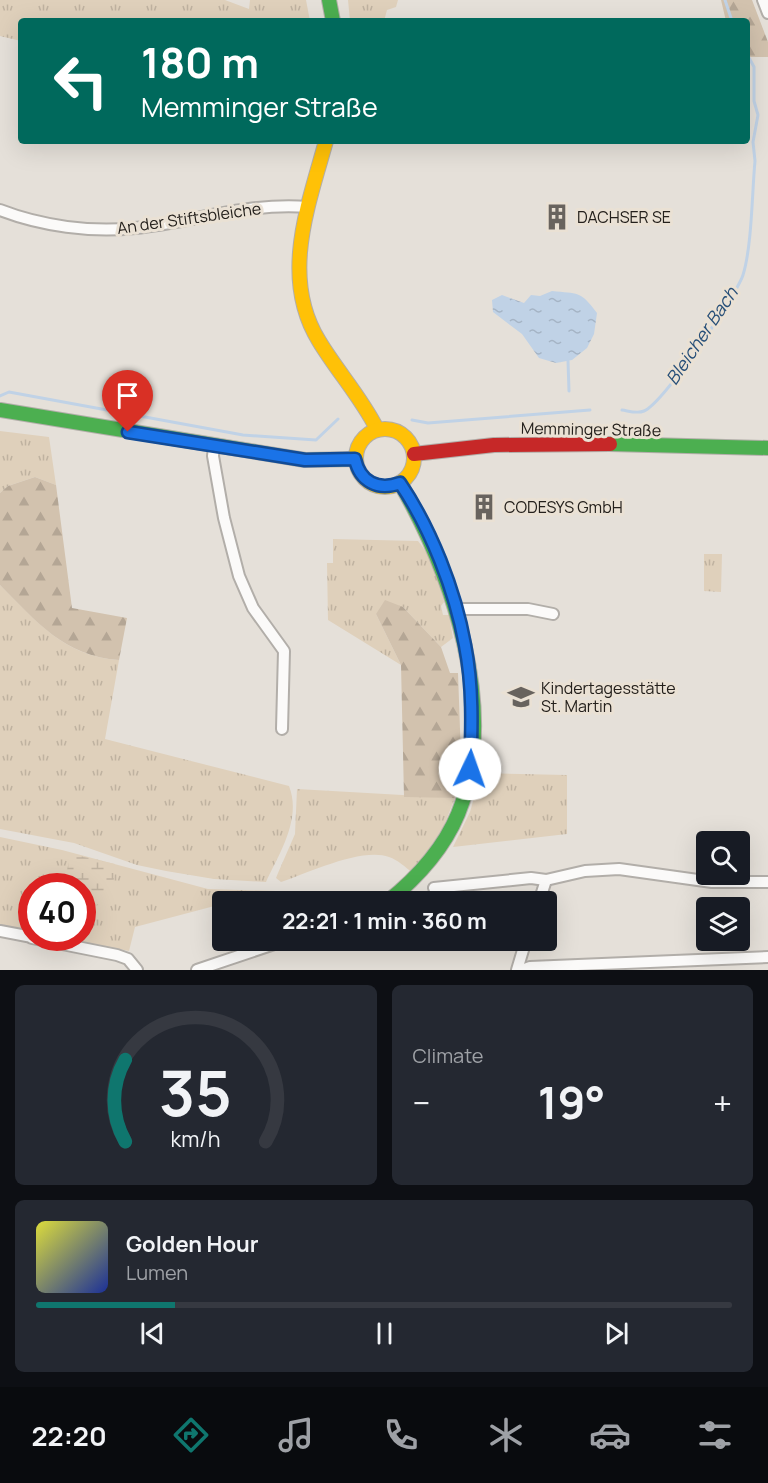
<!DOCTYPE html>
<html lang="en">
<head>
<meta charset="utf-8">
<style>
	:root { --surface:#171b24; --page:#242831; --text:#f1f3f6; --muted:#9ea1a6; --line:#363941; --accent:#0f766e }
	body { margin:0; font-family:Manrope,sans-serif; background:var(--page); color:var(--text); height:100vh; display:flex; flex-direction:column; font-size:22px; white-space:nowrap }
	* { box-sizing:border-box; margin:0 }
	p { font-size:20px; color:var(--muted) }
	.icon { flex:none; width:33px; height:33px; fill:none; stroke:currentColor; stroke-width:2; stroke-linecap:round; stroke-linejoin:round }
	.map { position:relative; height:970px; overflow:hidden }
	.sheet { display:flex; flex-direction:column; gap:15px; padding:15px; background:#0d0f14; flex:1 }
	.sheet>* { flex:none }
	.hud { position:absolute; left:18px; top:18px; width:732px; height:126px; border-radius:6px; box-shadow:0 6px 24px #0002; background:#00695c; color:#fff; overflow:hidden }
	.buttons { position:absolute; left:696px; top:831px; display:grid; gap:12px }
	.buttons a { display:grid; place-items:center; width:54px; height:54px; border-radius:6px; background:var(--surface); box-shadow:0 6px 24px #0002; font-size:30px }
	.speed { position:absolute; left:18px; top:873px; display:flex; gap:12px; font-size:30px; font-weight:700; text-align:center }
	.speed>* { display:grid; place-content:center; width:78px; height:78px; border-radius:50%; background:var(--surface); box-shadow:0 6px 24px #0002; line-height:1 }
	.speed .limit { border:9px solid #d22; background:#fff; color:#111 }
	.pin { position:absolute; display:grid; place-items:center; width:51px; height:51px; color:#fff; margin:-62px -26px; border-radius:50% 50% 50% 0; rotate:-45deg; box-shadow:0 0 6px #0007 }
	.pin .icon { rotate:45deg }
	.me { position:absolute; width:66px; margin:-33px; rotate:3deg; stroke-linejoin:round; filter:drop-shadow(0 0 4px #0008) }
	.turn { display:flex; align-items:center; gap:21px; height:126px; padding:0 24px; font-size:27px }
	.turn .icon { width:78px; height:78px; stroke-width:2.5 }
	.turn b { display:block; font-size:42px; line-height:51px }
	.big { font-size:45px; font-weight:700; line-height:1.1 }
	.sheet .card { flex:1; display:flex; flex-direction:column; justify-content:center; gap:9px; min-width:0; padding:0 21px; border-radius:9px; background:var(--page) }
	.sheet .dial { align-items:center; gap:0 }
	.dial svg { height:156px; overflow:visible; fill:none; stroke:var(--line); stroke-width:7; stroke-linecap:round; text-anchor:middle }
	.dial text { fill:var(--text); stroke:none }
	.song { display:flex; align-items:center; gap:18px }
	.cover { width:72px; height:72px; border-radius:9px; background:linear-gradient(135deg,hsl(60 70% 55%),hsl(230 70% 35%)) }
	.played { height:6px; border-radius:3px; background:linear-gradient(90deg,var(--accent) 20%,var(--line) 20%) }
	.keys { display:flex; justify-content:space-around; direction:ltr }
	.heat { display:flex; justify-content:space-between; align-items:center; font-size:33px; direction:ltr }
	.sheet .tiles { flex:1; display:grid; gap:15px; grid-template-columns:1fr 1fr }
	.card:last-child { grid-column:span 2 }
	.trip { position:absolute; left:212px; top:891px; width:345px; height:60px; border-radius:6px; background:var(--surface); box-shadow:0 6px 24px #0002; font-weight:700; line-height:60px; text-align:center }
	.menu { display:flex; height:96px; justify-content:space-around; align-items:center; background:#090b0e; color:var(--muted) }
	.menu .icon { width:42px; height:42px }
	.menu .current { color:var(--accent) }
	.menu b { font-size:27px; color:var(--text) }
	.map>svg:first-child { display:block }
	.grass { fill:url(#grass-tufts) }
	.forest { fill:url(#forest-firs) }
	.wetland { fill:url(#wetland-marsh) }
	.water { fill:url(#water-ripples) }
	.lines { fill:none; stroke-linecap:round; stroke-linejoin:round }
	.stream { stroke:#c0d2e6; stroke-width:3 }
	.street-casing { stroke:#b2aea9; stroke-width:14 }
	.fast-casing { stroke:#b2aea9; stroke-width:16 }
	.slow-casing { stroke:#b2aea9; stroke-width:16 }
	.jam-casing { stroke:#b2aea9; stroke-width:16 }
	.street { stroke:#fbfaf9; stroke-width:10 }
	.fast { stroke:#4caf50; stroke-width:14 }
	.slow { stroke:#ffc107; stroke-width:14 }
	.jam { stroke:#c62828; stroke-width:14 }
	.route-casing { stroke:#114b97; stroke-width:15 }
	.route { stroke:#1a73e8; stroke-width:10 }
	.labels { text-anchor:middle; stroke-width:6; stroke-linejoin:round; paint-order:stroke }
	.poi-label { font-size:16px; fill:#24201c; stroke:#eae1d4; text-anchor:start }
	.street-label { font-size:16px; fill:#24201c; stroke:#eae1d4 }
	.water-label { font-size:18px; font-style:italic; fill:#274f78; stroke:#eae1d4 }
</style>
</head>
<body>
<div class="map">
<svg width="768" height="970" viewBox="0 0 768 970">
	<defs>
		<pattern id="grass-tufts" width="24" height="20" patternUnits="userSpaceOnUse" patternTransform="scale(1.5)"><rect width="24" height="20" fill="#dfd0bb"/><path d="M3 7l-1-3M5 7V3M7 7l1-3M15 17l-1-3M17 17v-4M19 17l1-3" fill="none" stroke="#bfb2a0"/></pattern>
		<pattern id="forest-firs" width="22" height="20" patternUnits="userSpaceOnUse" patternTransform="scale(1.5)"><rect width="22" height="20" fill="#d2c2ae"/><path d="M5 1l3.5 6h-7zM16 11l3.5 6h-7z" fill="#b4a695"/></pattern>
		<pattern id="wetland-marsh" width="20" height="14" patternUnits="userSpaceOnUse" patternTransform="scale(1.5)"><rect width="20" height="14" fill="#dfd0bb"/><path d="M1 5h8M5 5V1M11 12h8M15 12V8" fill="none" stroke="#bfb2a0"/></pattern>
		<pattern id="water-ripples" width="26" height="14" patternUnits="userSpaceOnUse" patternTransform="scale(1.5)"><rect width="26" height="14" fill="#c0d2e6"/><path d="M2 4q2-2 4 0t4 0M15 11q2-2 4 0t4 0" fill="none" stroke="#a5b4c5"/></pattern>
	</defs>
	<rect width="100%" height="100%" fill="#e5e0d9"/>
	<g class="grass">
		<path d="M0,0H225L249,9L250,0H306L310,21H21V41L0,36Z"/>
		<path d="M348,0H398L396,7L387,10L384,21H350Z"/>
		<path d="M0,431L49,437L56,485L35,477L8,486L0,493Z"/>
		<path d="M333,539L418,541C432,557 439,581 444,602L441,606L443,615H449L453,638L441,647L403,607L376,614L401,665L328,620L327,563H333Z"/>
		<path d="M704,554H722L721,592L704,591Z"/>
		<path d="M0,585C38,622 63,656 119,660L105,739L289,786C302,819 279,854 266,882L214,879L166,871L137,865L74,843L0,829Z"/>
		<path d="M481,773L567,775V834L453,847L470,812Z"/>
		<path d="M297,789L455,798L443,828L413,873C405,867 398,860 389,857C362,847 308,873 281,882L276,878L278,873L295,834Z"/>
		<path d="M0,837L62,850L208,889L276,891L222,902V904L135,927L129,951L64,938H82V886H32L31,931L0,925Z"/>
	</g>
	<g class="forest">
		<path d="M721,0H752L768,42V57H747V21H726Z"/>
		<path d="M35,477L56,485L72,608L127,618L119,660C64,656 37,622 0,585V493L8,486Z"/>
		<path d="M385,600L403,607L441,647L450,673H458L461,757L455,798L404,797L401,665L376,614Z"/>
	</g>
	<path class="wetland" d="M71,854L115,864C115,892 106,900 84,915L82,886H63Z"/>
	<path class="water" d="M552,291C578,294 580,290 597,313L594,334L587,348L572,360L556,363L539,358L522,334L493,312L492,300L502,295L524,303L531,295L540,296Z"/>
	<g class="lines">
		<g class="stream">
			<path d="M725,0L732,21"/>
			<path d="M568,361L569,391"/>
			<path d="M0,396L9,392L243,435L316,440L338,419"/>
			<path d="M622,410C629,411 637,414 644,411C663,403 736,296 743,275C752,246 752,192 755,161L753,142L758,115L754,101V67L747,54"/>
			<path d="M412,420L428,423L590,410"/>
		</g>
		<g class="street-casing">
			<g id="street">
				<path d="M763,0L768,13"/>
				<path d="M0,210C41,226 92,233 135,228C194,222 248,202 308,207"/>
				<path d="M214,446L213,456L224,518L239,576L253,608L284,651L282,729"/>
				<path d="M455,609H528L553,614"/>
				<path d="M434,888L531,878L546,880L585,871L619,869L712,882H768"/>
				<path d="M539,902L546,880"/>
				<path d="M0,931L32,937"/>
				<path d="M32,938L117,955L128,959L137,970"/>
				<path d="M197,970L286,940"/>
				<path d="M517,970L526,940"/>
				<path d="M522,970L530,967L768,957"/>
			</g>
		</g>
		<g class="fast-casing">
			<g id="fast">
				<path d="M329,0L333,21"/>
				<path d="M0,410L305,460L355,459"/>
				<path d="M610,444L768,448"/>
				<path d="M387,902C417,878 443,850 458,814C500,712 452,573 400,483"/>
			</g>
		</g>
		<g class="slow-casing">
			<g id="slow">
				<path d="M326,141C308,206 280,278 319,341C337,371 361,397 377,429"/>
				<circle cx="385" cy="458" r="29"/>
			</g>
		</g>
		<g class="jam-casing">
			<path id="jam" d="M414,454L494,445L610,444"/>
		</g>
		<use href="#street" class="street"/>
		<use href="#fast" class="fast"/>
		<use href="#slow" class="slow"/>
		<use href="#jam" class="jam"/>
	</g>
	<g class="lines">
		<g class="route-casing">
			<path id="route" d="M128,432L305,460L355,459C360,482 378,491 400,483C431,529 455,590 465,645C473,686 472,728 470,769"/>
		</g>
		<use href="#route" class="route"/>
	</g>
	<defs>
		<g id="building-bare" transform="scale(2.07)"><path d="M-4-6H4V6H1V3H-1V6H-4ZM-2.5-4.3h1.7v1.8h-1.7ZM.8-4.3h1.7v1.8H.8ZM-2.5-1h1.7V.8h-1.7ZM.8-1h1.7V.8H.8Z" fill="#68635e" stroke="#eae1d4" stroke-width="2.5" paint-order="stroke"/></g>
		<g id="school-bare" transform="scale(2.07)"><path d="M0-5L7-2L0 1L-7-2ZM-4 1L0 2.5L4 1V4Q0 6-4 4Z" fill="#68635e" stroke="#eae1d4" stroke-width="2.5" paint-order="stroke"/></g>
	</defs>
	<g fill-rule="evenodd">
		<use href="#building-bare" x="557" y="217"/>
		<use href="#building-bare" x="484" y="507"/>
		<use href="#school-bare" x="521" y="697"/>
	</g>
	<g class="labels">
		<g class="poi-label">
			<text x="577" y="223">DACHSER SE</text>
			<text x="504" y="513">CODESYS GmbH</text>
			<text x="541" y="694">Kindertagesstätte<tspan x="541" dy="18">St. Martin</tspan></text>
		</g>
		<g class="street-label">
			<text transform="translate(189 218) rotate(-8)" y="6">An der Stiftsbleiche</text>
			<text transform="translate(591 429) rotate(1)" y="6">Memminger Straße</text>
		</g>
		<g class="water-label">
			<text transform="translate(702 336) rotate(-56)" y="6">Bleicher Bach</text>
		</g>
	</g>
</svg>
<div class="buttons">
<a><svg class="icon" aria-label="search" viewBox="0 0 24 24"><circle cx="10" cy="10" r="6"/><path d="M15 15l6 6"/></svg></a>
<a><svg class="icon" aria-label="layers" viewBox="0 0 24 24"><path d="M12 4l9 5-9 5-9-5zM3 14l9 5 9-5"/></svg></a>
</div>
<div class="speed"><div class="limit">40</div></div>
<div class="pin" style="left:128px;top:432px;background:#d93025"><svg class="icon" aria-label="arrive" viewBox="0 0 24 24"><path d="M6 21V4h12l-3 4 3 4H6"/></svg></div>
<svg class="me" style="left:470px;top:769px" viewBox="-20 -20 40 40"><circle r="19" fill="#fff"/><path d="M0-13L10 11 0 6-10 11z" fill="#1a73e8"/></svg>
<div class="trip">22:21 · 1 min · 360 m</div>
<div class="hud">
<div class="turn"><svg class="icon" aria-label="left" viewBox="0 0 24 24"><path d="M17 20v-9H6M10 6l-5 5 5 5"/></svg><div><b>180 m</b>Memminger Straße</div></div>
</div>
</div>
<section class="sheet">
<div class="tiles">
<div class="card dial"><svg viewBox="0 0 100 80">
<path d="M14 69A42 42 0 1 1 86 69"/>
<path d="M14 69A42 42 0 0 1 14 27" stroke="#0f766e"/>
<text x="50" y="56" font-size="32" font-weight="700">35</text>
<text x="50" y="72" font-size="11">km/h</text>
</svg></div>
<div class="card"><p>Climate</p>
<div class="heat"><a>−</a><b class="big">19°</b><a>+</a></div>
</div>
<div class="card">
<div class="song"><i class="cover"></i><div><b>Golden Hour</b><p>Lumen</p></div></div>
<div class="played"></div>
<div class="keys"><svg class="icon" aria-label="previous" viewBox="0 0 24 24"><path d="M18 5L8 12l10 7zM5 5v14"/></svg><svg class="icon" aria-label="pause" viewBox="0 0 24 24"><path d="M8 5v14M16 5v14"/></svg><svg class="icon" aria-label="next" viewBox="0 0 24 24"><path d="M6 5l10 7-10 7zM19 5v14"/></svg></div>
</div>
</div>
</section>
<nav class="menu">
<b>22:20</b>
<svg class="icon current" aria-label="directions" viewBox="0 0 24 24"><path d="M12 3l9 9-9 9-9-9zM9 14v-3h6M13 9l2 2-2 2"/></svg>
<svg class="icon" aria-label="music" viewBox="0 0 24 24"><path d="M9 18V5l10-2v13"/><circle cx="6" cy="18" r="3"/><circle cx="16" cy="16" r="3"/></svg>
<svg class="icon" aria-label="phone" viewBox="0 0 24 24"><path d="M5 4h4l2 5-3 2q2 4 5 5l2-3 5 2v4C11 20 4 13 5 4z"/></svg>
<svg class="icon" aria-label="climate" viewBox="0 0 24 24"><path d="M12 3v18M4 7l16 10M4 17L20 7"/></svg>
<svg class="icon" aria-label="car" viewBox="0 0 24 24"><path d="M5 17H2v-5l4-1 3-4h7l3 4 3 1v5h-3M9 17h6M6 11h13"/><circle cx="7" cy="17" r="2"/><circle cx="17" cy="17" r="2"/></svg>
<svg class="icon" aria-label="filters" viewBox="0 0 24 24"><path d="M4 7h16M4 17h16"/><circle cx="9" cy="7" r="2"/><circle cx="15" cy="17" r="2"/></svg>
</nav>
</body>
</html>
